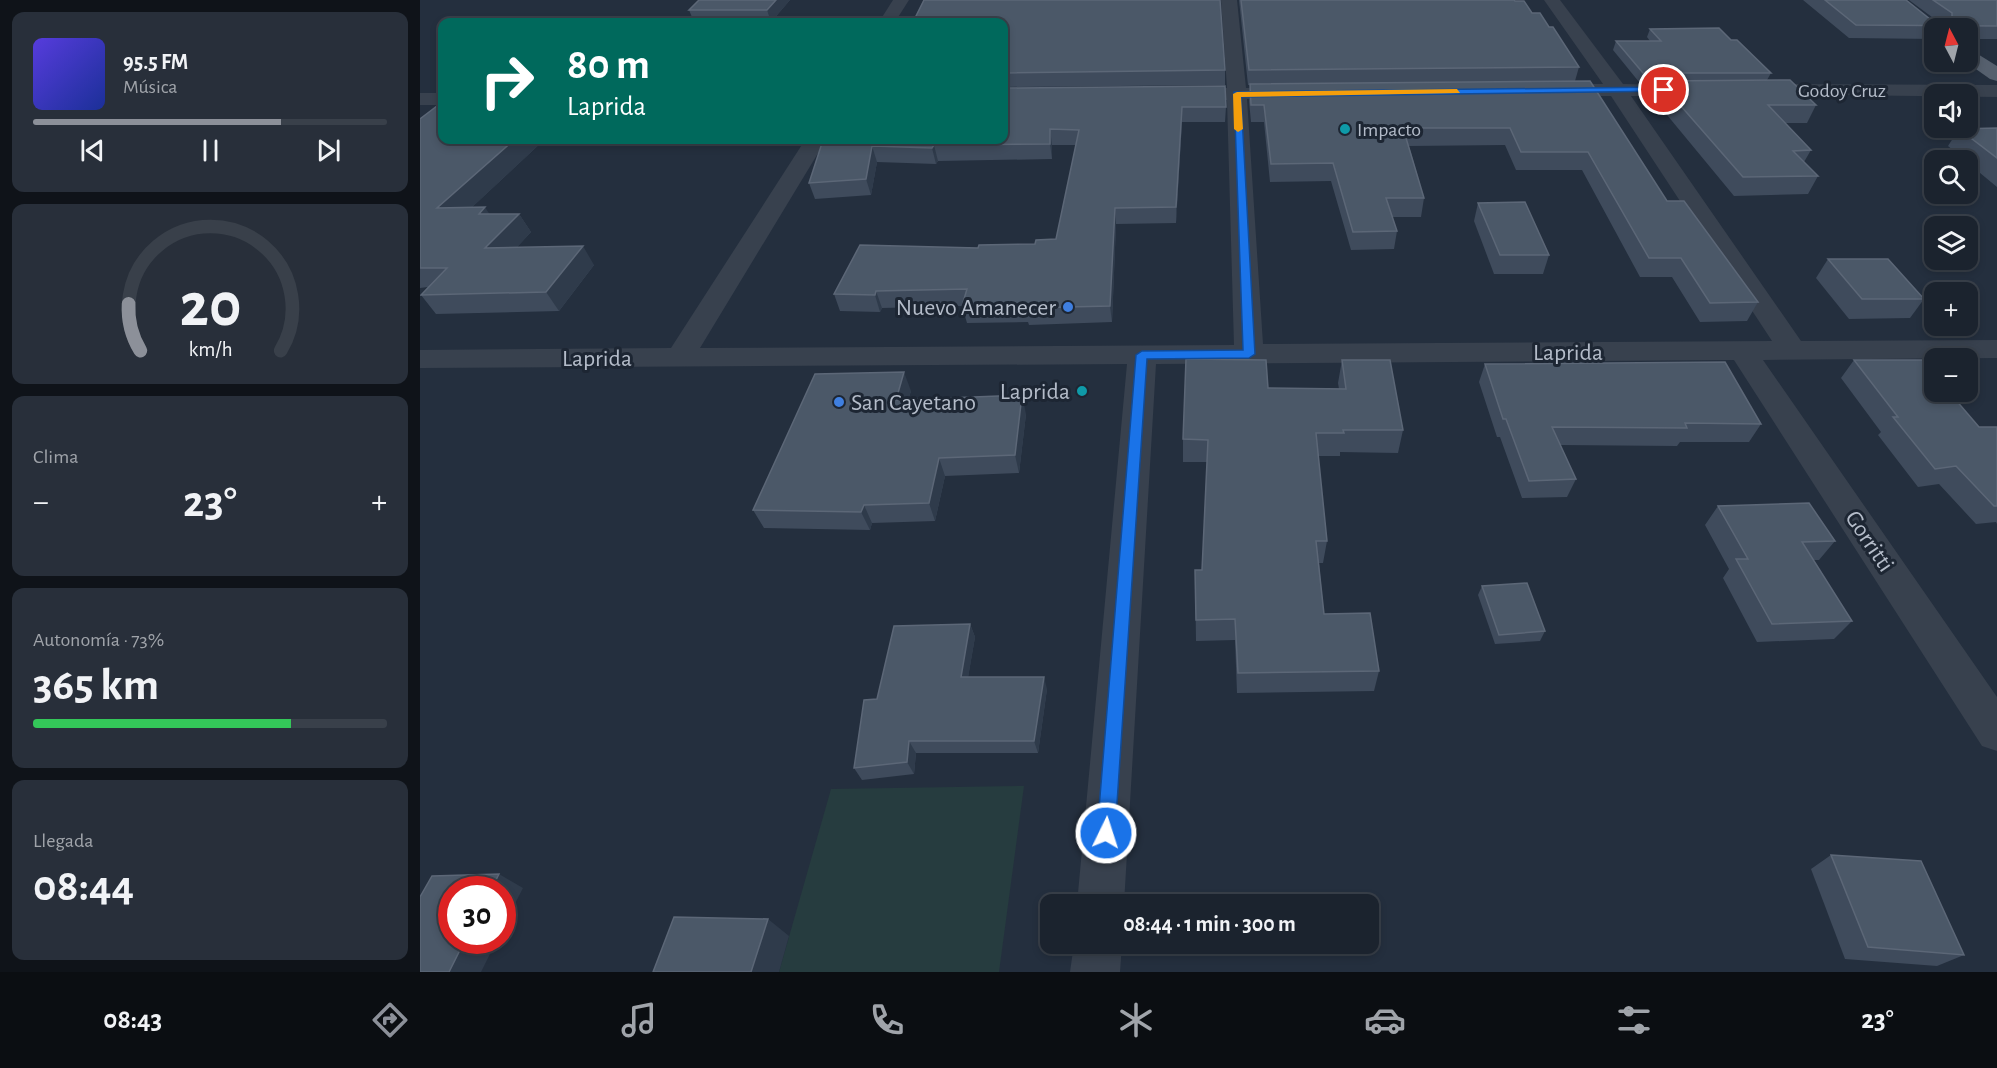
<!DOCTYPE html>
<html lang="es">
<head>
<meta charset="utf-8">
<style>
	:root { --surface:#1b232e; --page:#282f3a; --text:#f1f3f6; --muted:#a0a4aa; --line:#39404a; --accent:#8c9099 }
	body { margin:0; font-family:"Alegreya Sans",sans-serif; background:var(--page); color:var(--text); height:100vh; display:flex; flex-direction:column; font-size:22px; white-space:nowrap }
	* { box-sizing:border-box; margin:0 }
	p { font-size:20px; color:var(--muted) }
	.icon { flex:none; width:33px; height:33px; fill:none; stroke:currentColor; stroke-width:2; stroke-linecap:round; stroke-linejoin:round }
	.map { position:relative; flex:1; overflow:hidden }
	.sheet { display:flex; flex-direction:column; gap:12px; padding:12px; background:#0f1319; width:420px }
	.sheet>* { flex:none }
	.guide { position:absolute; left:18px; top:18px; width:570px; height:126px; border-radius:12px; box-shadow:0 3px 9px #0003,0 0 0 2px var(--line); background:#00695c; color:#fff; overflow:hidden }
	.needle { width:39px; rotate:353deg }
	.buttons { position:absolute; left:1504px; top:18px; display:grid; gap:12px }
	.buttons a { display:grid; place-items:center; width:54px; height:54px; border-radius:12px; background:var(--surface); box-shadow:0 3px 9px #0003,0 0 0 2px var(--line); font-size:30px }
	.speed { position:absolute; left:18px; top:876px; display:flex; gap:12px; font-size:30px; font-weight:700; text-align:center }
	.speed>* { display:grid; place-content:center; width:78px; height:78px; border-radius:50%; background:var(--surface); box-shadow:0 3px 9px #0003,0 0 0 2px var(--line); line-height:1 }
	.speed .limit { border:9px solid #d22; background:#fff; color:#111 }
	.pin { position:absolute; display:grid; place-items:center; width:51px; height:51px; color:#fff; margin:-26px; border:3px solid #fff; border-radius:50%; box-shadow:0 2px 6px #0007 }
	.me { position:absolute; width:66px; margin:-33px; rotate:4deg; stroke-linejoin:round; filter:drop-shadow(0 0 4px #0008) }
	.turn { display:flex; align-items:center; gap:21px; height:126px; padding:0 30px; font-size:27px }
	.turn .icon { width:78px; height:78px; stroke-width:2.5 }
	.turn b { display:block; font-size:42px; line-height:51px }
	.big { font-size:45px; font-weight:600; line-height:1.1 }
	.sheet .widget { flex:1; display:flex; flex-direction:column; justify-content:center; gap:9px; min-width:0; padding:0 21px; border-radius:12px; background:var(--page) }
	.sheet .dial { align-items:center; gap:0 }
	.dial svg { height:156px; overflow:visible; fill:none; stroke:var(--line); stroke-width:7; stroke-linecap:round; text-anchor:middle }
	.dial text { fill:var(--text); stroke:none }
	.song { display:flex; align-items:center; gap:18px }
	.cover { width:72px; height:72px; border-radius:9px; background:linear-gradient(135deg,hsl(250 70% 55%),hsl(230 70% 35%)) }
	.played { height:6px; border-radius:3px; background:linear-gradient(90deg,var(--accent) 70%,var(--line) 70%) }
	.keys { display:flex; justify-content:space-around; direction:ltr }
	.heat { display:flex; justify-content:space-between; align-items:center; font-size:33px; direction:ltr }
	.charge { height:9px; border-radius:4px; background:linear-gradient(90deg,#34c759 73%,var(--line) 0) }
	.trip { position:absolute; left:620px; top:894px; width:339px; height:60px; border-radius:12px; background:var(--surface); box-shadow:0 3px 9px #0003,0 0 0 2px var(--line); font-weight:600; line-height:60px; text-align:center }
	.tabs { display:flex; height:96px; justify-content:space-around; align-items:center; background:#0b0e12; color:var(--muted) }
	.tabs .icon { width:42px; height:42px }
	.tabs .current { color:var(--accent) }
	.tabs b { font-size:27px; color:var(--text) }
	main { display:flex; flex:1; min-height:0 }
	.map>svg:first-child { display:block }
	.green { fill:#263c3f }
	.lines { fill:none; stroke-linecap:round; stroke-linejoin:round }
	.minor { fill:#38414e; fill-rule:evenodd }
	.major { fill:#56606e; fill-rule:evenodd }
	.wall { fill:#3f4b5c }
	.shaded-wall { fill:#2f3b4b }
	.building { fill:#4b5868; stroke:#5c6777; stroke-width:1.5 }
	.route { fill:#1a73e8; stroke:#114b97; stroke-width:1.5 }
	.slow { fill:#f59e0b }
	.culture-dot { fill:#0f9aa8; stroke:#1d2633; stroke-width:2 }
	.shop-dot { fill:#3f7fe0; stroke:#1d2633; stroke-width:2 }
	.labels { text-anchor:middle; stroke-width:6; stroke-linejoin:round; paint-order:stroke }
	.far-street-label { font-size:20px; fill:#b4bcc9; stroke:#1d2633 }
	.far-poi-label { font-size:20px; fill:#b4bcc9; stroke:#1d2633; text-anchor:start }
	.poi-label { font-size:24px; fill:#b4bcc9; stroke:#1d2633; text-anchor:end }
	.street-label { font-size:24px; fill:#b4bcc9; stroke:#1d2633 }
</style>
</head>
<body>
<main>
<section class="sheet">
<div class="widget">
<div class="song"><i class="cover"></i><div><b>95.5 FM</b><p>Música</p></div></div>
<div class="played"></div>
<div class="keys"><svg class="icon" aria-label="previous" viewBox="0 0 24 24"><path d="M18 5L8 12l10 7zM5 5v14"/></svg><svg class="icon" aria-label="pause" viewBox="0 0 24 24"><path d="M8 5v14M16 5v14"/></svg><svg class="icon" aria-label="next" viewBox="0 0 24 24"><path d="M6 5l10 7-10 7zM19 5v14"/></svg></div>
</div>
<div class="widget dial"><svg viewBox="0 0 100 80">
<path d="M14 69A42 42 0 1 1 86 69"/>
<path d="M14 69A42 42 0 0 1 8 45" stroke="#8c9099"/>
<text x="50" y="56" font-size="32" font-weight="700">20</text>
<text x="50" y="72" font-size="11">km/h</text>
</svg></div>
<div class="widget"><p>Clima</p>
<div class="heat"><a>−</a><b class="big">23°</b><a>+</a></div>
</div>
<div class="widget"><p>Autonomía · 73%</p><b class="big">365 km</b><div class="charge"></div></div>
<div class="widget"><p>Llegada</p><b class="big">08:44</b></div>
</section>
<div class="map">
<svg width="1577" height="972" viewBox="0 0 1577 972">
	<rect width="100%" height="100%" fill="#242f3e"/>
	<path class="green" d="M604,786L579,972H359L411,789Z"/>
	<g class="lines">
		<g class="minor">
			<path d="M473,0H489L475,22H459Z"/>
			<path d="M801,0H817L826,88L876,87L886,93L876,99H827L843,344L1352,341L1191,96H1131L1121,90L1131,84H1183L1124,0H1140L1203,84L1288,86L1291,90L1288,94L1281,96H1211L1381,341L1577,340V358L1343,360L1577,697V751L1562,746L1314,360L736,364L704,904H657L707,364L0,368V350L251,348L385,140H406L280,348L814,345L807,100H759L752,98L749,94L752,90L759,88H807Z"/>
			<path d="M1335,84L1577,85V97L1328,94L1325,90L1328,86Z"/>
			<rect x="0" y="93" width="22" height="12"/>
			<path d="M654,944H702L700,972H650Z"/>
		</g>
		<path class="major" d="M1548,48L1577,66V81L1570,79L1546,62Z"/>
	</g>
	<g class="wall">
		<path d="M279,0H370L351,22H274L269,10Z"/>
		<path d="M819,0H1094L1129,27L1159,67L1155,81L1247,201L1338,302L1327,321L1280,322L1252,277H1220L1162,170H1096L1085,145L989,146L1004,198L1001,217H972L977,231L974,249L931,250L911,181L850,182L844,122H831L829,101L830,85H828Z"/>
		<path d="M1383,0H1486L1515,23H1520L1489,0H1577V39H1548V28H1515V39L1429,38Z"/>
		<path d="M584,22L805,70V85L584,87Z"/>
		<path d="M1230,29L1311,40L1351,73L1347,80L1396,105L1387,123H1364L1391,150L1384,162L1398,176L1388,194L1314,196L1233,98L1239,82H1219L1193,50L1196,41H1230L1227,37Z"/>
		<path d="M584,88L806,107L805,122H762L756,223L696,224L692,322L609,325L608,322L547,323L542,306L462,308L460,312L420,311L414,294L558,248L615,244L636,239L656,145H632V159L518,161L516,164L457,162L451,195L395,199L389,183L403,140H584Z"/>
		<path d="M0,119L22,140H124L51,208L69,214H99L111,232L97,247L174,265L139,311L16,314L1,295L8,287L0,288Z"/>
		<path d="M1577,128V187L1548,163V160H1545L1528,146L1539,129Z"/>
		<path d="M1058,203L1129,255L1123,274H1074L1054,221Z"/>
		<path d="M1408,259L1504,299L1490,318L1429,319L1396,278Z"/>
		<path d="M922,360L983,430L978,453L920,452V456H898L907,541L903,563H899L904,614L959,671L954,691L817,693L815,640L776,641L775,570H782L787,462H763V439L848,388L919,389L918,383Z"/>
		<path d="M1434,360L1559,427H1577V524L1576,522L1556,524L1519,484L1498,487L1458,435L1461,432L1421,378Z"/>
		<path d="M1065,364L1341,424L1329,442H1260L1257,446L1140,445L1156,479L1147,497L1102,498L1080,437H1077L1059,382Z"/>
		<path d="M491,391L488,400L606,414L599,473L525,476L515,521L452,523L450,530L344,528L333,510Z"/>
		<path d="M1298,506L1415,541L1399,560H1393L1432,621L1414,639L1337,642L1303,578L1309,569L1285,525Z"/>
		<path d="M1062,586L1125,631L1120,641L1075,644L1058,595Z"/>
		<path d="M550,624L555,637L548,677L627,689L618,753H496L494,774L442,780L434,768L457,699Z"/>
		<path d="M1411,855L1544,955L1517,966L1425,959L1391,869Z"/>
	</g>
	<g class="shaded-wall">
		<path d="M356,0H370L351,22L347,10Z"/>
		<path d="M762,107V122L756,223V207Z"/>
		<path d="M630,129L632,145V159L630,144Z"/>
		<path d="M94,140H124L31,227L17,208Z"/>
		<path d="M514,145L518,161L516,164L512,148Z"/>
		<path d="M452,146L457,162L451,195L446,179Z"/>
		<path d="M65,207L77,226L59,214Z"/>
		<path d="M695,208L696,224L692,322L690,306Z"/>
		<path d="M99,214L111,232L79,267L65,248Z"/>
		<path d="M163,246L174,265L139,311L126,292Z"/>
		<path d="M456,291L462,308L460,312L455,295Z"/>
		<path d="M484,372L491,391L482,418L476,400Z"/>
		<path d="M602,395L606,414L599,473L595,455Z"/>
		<path d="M519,458L525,476L515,521L509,503Z"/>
		<path d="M444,505L452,523L450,530L441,512Z"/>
		<path d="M550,624L555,637L546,690L541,677Z"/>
		<path d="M624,677L627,689L618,753L614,741Z"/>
		<path d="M489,741L496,753L494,774L487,762Z"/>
		<path d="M79,874L103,888L82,929V890H71Z"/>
		<path d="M348,919L369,936L359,972H331Z"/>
		<path d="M45,940H77L61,972H29Z"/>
	</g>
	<g class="building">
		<path d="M279,0H356L347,10H269Z"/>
		<path d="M504,0H800L805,70L584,73V22H493Z"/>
		<path d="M821,0H1094L1095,1H1104L1112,13H1120L1129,27H1133L1159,67L829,70Z"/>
		<path d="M1405,0H1486L1515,23L1524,24L1525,17H1532V13L1513,0H1577V26L1436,25Z"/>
		<path d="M1299,28L1311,40H1317L1351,73H1223L1196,41H1241L1230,29Z"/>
		<path d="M1370,80L1396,105H1348L1391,150L1373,151L1398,176L1323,177L1239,81Z"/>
		<path d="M1170,81L1247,201H1264L1338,302L1290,303L1261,258H1229L1168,152H1101L1090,128H983L1004,198H966L977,231L933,232L913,163L851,164L844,105H831L830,84Z"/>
		<path d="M805,86L806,107H762L756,207L695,208L690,306L606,308V305L542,306L547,289L456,291L455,295L414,294L440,245L558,248L559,245L615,244L616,240L636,239L659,130L630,129V144L514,145L512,148L452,146L446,179L389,183L403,140H584V88Z"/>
		<path d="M17,106H22V140H94L17,208L65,207L59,214H99L65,248L163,246L126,292L1,295L27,268H0V119Z"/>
		<path d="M1577,128V158L1539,129Z"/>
		<path d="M1105,202L1129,255H1080L1058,203Z"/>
		<path d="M1408,259H1468L1504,299H1442Z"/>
		<path d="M766,359L846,360L848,388L926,389L922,360H970L983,430H923L924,433H896L907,541H896L904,614L950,613L959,671L818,673L815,619L776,620L775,570H782L788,440L763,439Z"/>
		<path d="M1434,360H1502L1515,375V392H1529L1559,427H1577V506H1574L1536,466L1515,469L1473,417H1478Z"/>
		<path d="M1305,362L1341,424L1265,423L1267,428L1132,427L1156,479L1109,481L1086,419H1083L1065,364Z"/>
		<path d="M484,372L476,400L602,395L595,455L519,458L509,503L444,505L441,512L333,510L395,374Z"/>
		<path d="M1389,503L1415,541L1382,542L1432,621L1352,624L1316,559H1328L1298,506Z"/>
		<path d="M1107,583L1125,631L1079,635L1062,586Z"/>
		<path d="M550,624L541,677H624L614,741H489L487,762L434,768L444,700L457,699L474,626Z"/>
		<path d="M1411,855L1501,861L1544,955L1448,947Z"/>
		<path d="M79,874L71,890H32V940H45L29,972H0V897L12,876Z"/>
		<path d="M254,917L348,919L331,972H233Z"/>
	</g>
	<path class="route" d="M1244,87L1247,91L821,97L835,354L829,358L727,359L695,833L692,839L686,842L679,839L677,833L716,355L722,351L823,350L814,92Z"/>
	<path class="slow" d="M1037,89L1040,93L821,97L823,129L818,132L814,129L813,94L817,92Z"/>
	<g class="culture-dot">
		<circle cx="925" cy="129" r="6"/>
		<circle cx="662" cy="391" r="6"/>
	</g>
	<g class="shop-dot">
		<circle cx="648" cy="307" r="6"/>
		<circle cx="419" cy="402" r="6"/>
	</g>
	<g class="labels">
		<g class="far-street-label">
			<text x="1422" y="97">Godoy Cruz</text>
		</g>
		<g class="far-poi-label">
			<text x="937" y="136">Impacto</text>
		</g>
		<g class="poi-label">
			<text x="636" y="315">Nuevo Amanecer</text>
			<text x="650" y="399">Laprida</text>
			<text x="431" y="410" text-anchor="start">San Cayetano</text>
		</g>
		<g class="street-label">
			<text x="1148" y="360">Laprida</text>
			<text x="177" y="366">Laprida</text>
			<text transform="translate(1450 541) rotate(56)" y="8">Gorritti</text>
		</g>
	</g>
</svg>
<div class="buttons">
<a><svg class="needle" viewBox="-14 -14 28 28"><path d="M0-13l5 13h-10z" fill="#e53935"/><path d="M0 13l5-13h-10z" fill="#a0a4aa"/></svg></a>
<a><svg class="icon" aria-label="sound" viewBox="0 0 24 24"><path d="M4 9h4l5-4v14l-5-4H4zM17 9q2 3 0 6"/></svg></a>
<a><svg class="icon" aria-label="search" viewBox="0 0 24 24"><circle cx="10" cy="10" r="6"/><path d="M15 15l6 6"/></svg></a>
<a><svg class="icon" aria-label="layers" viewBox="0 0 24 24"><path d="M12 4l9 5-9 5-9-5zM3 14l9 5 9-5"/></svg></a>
<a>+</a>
<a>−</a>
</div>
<div class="speed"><div class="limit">30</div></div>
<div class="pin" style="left:1244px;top:90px;background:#d93025"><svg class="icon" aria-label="arrive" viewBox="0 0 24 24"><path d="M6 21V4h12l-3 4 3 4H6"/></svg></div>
<svg class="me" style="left:686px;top:833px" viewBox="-20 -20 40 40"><circle r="17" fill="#1a73e8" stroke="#fff" stroke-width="3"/><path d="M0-11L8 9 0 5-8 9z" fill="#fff"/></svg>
<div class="trip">08:44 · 1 min · 300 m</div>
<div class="guide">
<div class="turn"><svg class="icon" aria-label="right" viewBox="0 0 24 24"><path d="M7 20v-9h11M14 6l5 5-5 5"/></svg><div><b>80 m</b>Laprida</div></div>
</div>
</div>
</main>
<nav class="tabs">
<b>08:43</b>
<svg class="icon current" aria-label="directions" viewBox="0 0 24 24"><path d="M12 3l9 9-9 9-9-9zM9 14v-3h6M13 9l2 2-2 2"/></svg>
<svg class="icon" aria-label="music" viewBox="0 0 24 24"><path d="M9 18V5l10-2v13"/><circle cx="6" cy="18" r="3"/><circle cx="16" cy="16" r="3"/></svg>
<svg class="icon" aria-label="phone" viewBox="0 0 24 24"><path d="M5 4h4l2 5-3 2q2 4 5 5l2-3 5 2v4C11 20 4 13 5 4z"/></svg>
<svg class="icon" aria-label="climate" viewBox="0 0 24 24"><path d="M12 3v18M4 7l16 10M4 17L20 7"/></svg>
<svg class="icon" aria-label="car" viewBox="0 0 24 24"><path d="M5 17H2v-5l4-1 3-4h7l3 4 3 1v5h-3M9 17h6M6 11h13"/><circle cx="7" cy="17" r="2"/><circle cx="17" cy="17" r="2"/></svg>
<svg class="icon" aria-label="filters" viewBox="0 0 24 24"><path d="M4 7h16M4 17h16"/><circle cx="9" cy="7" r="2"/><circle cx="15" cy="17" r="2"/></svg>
<b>23°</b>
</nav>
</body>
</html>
